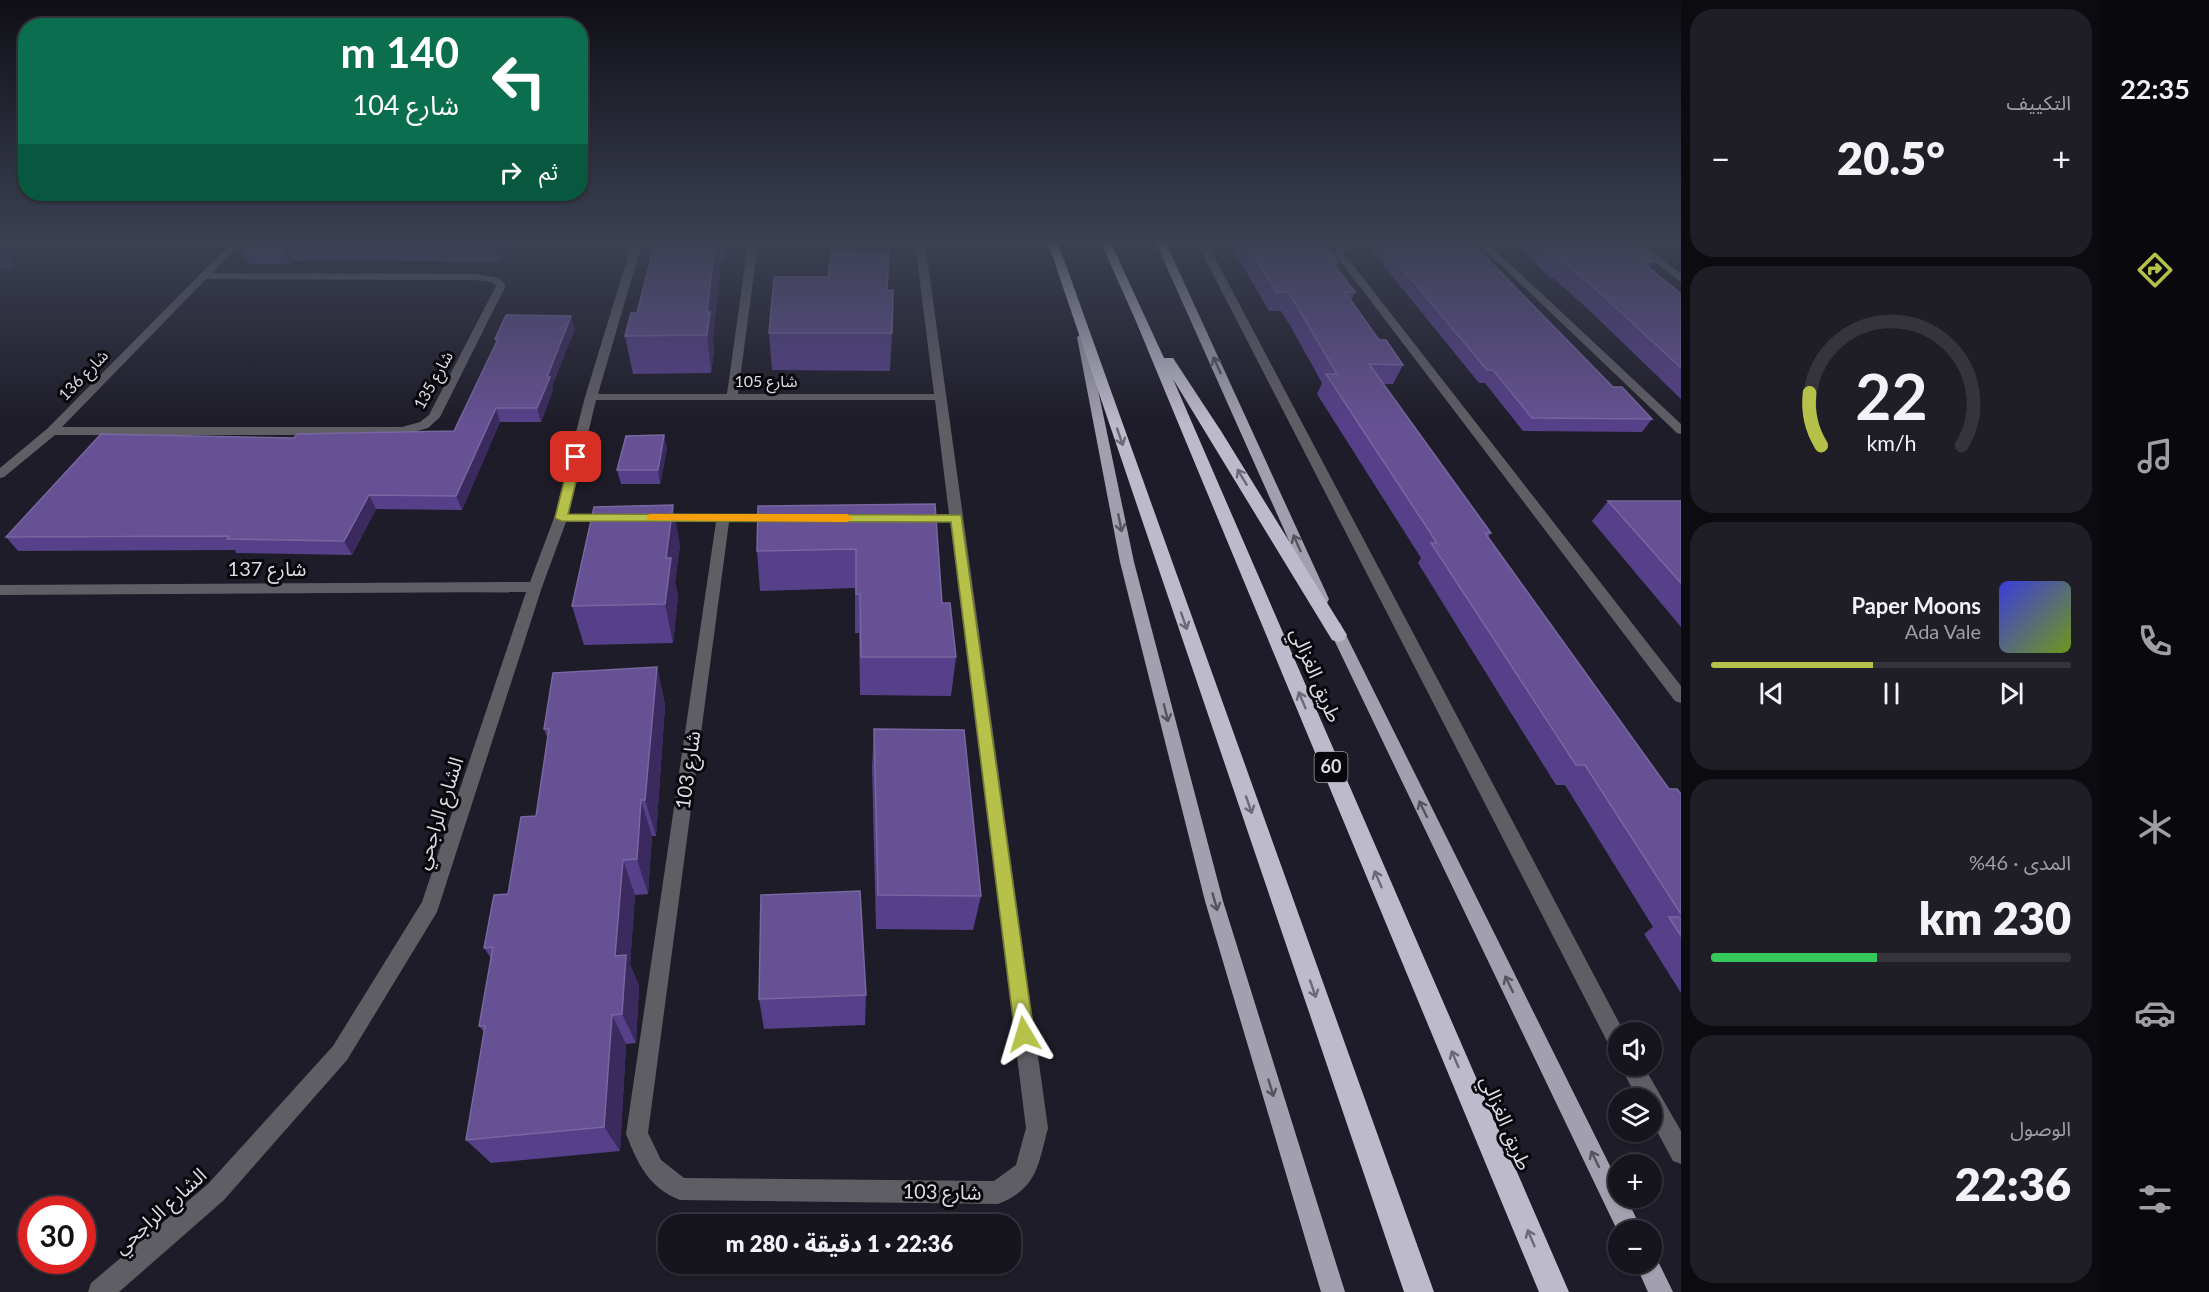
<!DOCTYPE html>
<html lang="ar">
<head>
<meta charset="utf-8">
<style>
	:root { --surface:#16151e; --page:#1f1e27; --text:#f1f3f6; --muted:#9e9fa4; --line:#35343c; --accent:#b6c149 }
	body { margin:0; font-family:Lato,"Noto Sans Arabic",sans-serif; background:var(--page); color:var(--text); direction:rtl; height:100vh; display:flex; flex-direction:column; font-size:22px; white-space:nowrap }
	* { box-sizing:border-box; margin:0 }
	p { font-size:20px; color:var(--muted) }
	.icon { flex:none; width:33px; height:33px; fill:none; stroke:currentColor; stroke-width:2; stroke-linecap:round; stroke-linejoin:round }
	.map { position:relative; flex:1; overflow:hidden; direction:ltr }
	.panel { display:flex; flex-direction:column; gap:9px; padding:9px; background:#0c0c10; width:420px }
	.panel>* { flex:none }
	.banner { position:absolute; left:18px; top:18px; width:570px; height:183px; border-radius:24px; box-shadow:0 2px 4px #0004,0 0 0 2px var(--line); direction:rtl; background:#0b6e4f; color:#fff; overflow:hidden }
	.buttons { position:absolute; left:1608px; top:1022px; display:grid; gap:12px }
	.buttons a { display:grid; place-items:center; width:54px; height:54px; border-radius:50%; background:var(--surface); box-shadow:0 2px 4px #0004,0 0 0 2px var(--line); font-size:30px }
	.speed { position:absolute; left:18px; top:1196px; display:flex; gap:12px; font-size:30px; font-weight:700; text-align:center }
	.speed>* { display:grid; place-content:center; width:78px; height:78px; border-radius:50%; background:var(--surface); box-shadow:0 2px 4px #0004,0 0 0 2px var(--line); line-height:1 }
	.speed .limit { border:9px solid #d22; background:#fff; color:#111 }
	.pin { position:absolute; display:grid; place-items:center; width:51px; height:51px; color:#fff; margin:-26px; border-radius:12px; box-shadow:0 3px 9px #0006 }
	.me { position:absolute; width:66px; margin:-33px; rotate:353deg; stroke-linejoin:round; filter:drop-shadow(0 0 4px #0008) }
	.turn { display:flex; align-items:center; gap:21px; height:126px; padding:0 30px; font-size:27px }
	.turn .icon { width:78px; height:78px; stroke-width:2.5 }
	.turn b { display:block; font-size:42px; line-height:51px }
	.then { display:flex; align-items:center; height:57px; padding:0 30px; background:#0003; gap:12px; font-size:22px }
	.big { font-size:45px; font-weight:800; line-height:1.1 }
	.panel .widget { flex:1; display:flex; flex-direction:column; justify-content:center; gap:9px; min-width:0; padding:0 21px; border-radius:24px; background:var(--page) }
	.panel .dial { align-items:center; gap:0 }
	.dial svg { height:156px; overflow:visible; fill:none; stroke:var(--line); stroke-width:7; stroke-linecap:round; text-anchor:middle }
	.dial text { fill:var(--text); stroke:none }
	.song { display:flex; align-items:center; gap:18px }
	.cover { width:72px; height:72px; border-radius:9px; background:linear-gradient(135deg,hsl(240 70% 55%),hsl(80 70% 35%)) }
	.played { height:6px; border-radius:3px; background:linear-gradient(90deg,var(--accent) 45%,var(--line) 45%) }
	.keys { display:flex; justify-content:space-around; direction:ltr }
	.heat { display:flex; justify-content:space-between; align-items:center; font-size:33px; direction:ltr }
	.charge { height:9px; border-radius:4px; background:linear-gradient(90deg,#34c759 46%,var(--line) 0) }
	.trip { position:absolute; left:658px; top:1214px; width:363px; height:60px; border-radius:24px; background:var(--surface); box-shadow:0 2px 4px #0004,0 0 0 2px var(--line); font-weight:800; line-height:60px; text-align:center; direction:rtl }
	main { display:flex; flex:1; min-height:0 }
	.dock { display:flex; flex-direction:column; width:108px; justify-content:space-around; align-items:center; background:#09080c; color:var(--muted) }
	.dock .icon { width:42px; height:42px }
	.dock .active { color:var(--accent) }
	.dock b { font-size:27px; color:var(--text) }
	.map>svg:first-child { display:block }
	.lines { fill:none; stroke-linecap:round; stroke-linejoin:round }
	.minor { fill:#605e65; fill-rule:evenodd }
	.tertiary { fill:#605e65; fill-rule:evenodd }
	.primary { fill:#a2a0ae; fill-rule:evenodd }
	.motorway { fill:#bdbacb; fill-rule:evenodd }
	.wall { fill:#564089 }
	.shaded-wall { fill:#3a2a5e }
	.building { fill:#655193; stroke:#7867a0; stroke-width:1.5 }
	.oneway { stroke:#55545d }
	.oneway2 { stroke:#6c6975 }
	.route { fill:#b6c149; stroke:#767d2f; stroke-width:1.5 }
	.slow { fill:#f59e0b }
	.labels { text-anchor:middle; stroke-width:6; stroke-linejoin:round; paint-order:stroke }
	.far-street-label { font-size:16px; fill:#dedde5; stroke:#08070c }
	.shield { fill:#08070c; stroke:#9e9da4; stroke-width:1.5 }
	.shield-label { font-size:18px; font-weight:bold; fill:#dedde5 }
	.street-label { font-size:20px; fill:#dedde5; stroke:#08070c }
</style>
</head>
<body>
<main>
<nav class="dock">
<b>22:35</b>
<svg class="icon active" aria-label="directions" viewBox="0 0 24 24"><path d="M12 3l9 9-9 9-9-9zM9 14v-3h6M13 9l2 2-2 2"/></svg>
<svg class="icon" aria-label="music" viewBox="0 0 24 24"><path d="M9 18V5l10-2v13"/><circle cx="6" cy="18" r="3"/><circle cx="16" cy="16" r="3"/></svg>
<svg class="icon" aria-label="phone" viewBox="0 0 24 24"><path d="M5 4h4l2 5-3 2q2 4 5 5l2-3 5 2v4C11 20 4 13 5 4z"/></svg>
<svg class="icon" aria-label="climate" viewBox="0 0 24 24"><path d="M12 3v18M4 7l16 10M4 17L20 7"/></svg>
<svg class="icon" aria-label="car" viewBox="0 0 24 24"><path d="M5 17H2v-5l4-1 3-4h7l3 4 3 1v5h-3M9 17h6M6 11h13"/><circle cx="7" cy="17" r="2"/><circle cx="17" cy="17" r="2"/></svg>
<svg class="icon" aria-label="filters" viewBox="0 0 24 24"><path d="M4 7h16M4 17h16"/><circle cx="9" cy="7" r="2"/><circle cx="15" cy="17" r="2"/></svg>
</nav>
<section class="panel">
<div class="widget"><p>التكييف</p>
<div class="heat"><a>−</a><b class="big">20.5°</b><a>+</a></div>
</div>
<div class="widget dial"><svg viewBox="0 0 100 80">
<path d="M14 69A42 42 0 1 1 86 69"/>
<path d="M14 69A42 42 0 0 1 8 42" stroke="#b6c149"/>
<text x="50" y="56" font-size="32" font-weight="700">22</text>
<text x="50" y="72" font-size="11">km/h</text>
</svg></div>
<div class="widget">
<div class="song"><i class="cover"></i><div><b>Paper Moons</b><p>Ada Vale</p></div></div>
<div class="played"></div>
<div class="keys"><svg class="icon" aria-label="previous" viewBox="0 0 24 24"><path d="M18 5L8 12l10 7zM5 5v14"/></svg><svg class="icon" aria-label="pause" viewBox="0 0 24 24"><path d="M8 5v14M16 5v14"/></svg><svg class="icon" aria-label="next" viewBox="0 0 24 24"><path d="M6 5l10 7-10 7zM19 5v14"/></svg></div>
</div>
<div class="widget"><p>المدى · 46%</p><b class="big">230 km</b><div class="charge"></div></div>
<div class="widget"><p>الوصول</p><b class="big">22:36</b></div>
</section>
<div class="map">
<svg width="1681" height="1292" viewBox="0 0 1681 1292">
	<rect width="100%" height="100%" fill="#1e1c28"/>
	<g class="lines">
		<g class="minor">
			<path d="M231,243H241L212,273L476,274L498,278L506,285L440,417L428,428L402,435H55L4,477L0,478V468L48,428ZM206,279L476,280L492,282L496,286L429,415L420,422L402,427H62Z"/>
			<path d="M632,243H642L598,394H727L748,243H758L738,394H934L915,243H925L1048,1128C1038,1165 1038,1188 998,1204L680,1200C648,1187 638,1164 626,1134L716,522L652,521L650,518L652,515L657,514H777L784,518L777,522H729L648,1133L661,1160L684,1178L994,1181L1016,1165L1026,1128L950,522H918L911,518L918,514H949L935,400H596L569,514H612L619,518L612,522H566L542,587L437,912L347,1060L224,1200L119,1292H88L91,1283L208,1184L333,1046L422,902L526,592L0,595V585L530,582L554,518L585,397Z"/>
			<path d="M1197,243H1207L1624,1032H1618V1052L1611,1049Z"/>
			<path d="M1348,243H1397L1399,245L1394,248L1356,247L1343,252L1681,686V703L1675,701L1335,254V250Z"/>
			<path d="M1451,243H1547L1549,245L1544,248H1493L1681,424V434L1677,433L1483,248H1454L1449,245Z"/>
			<path d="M1620,1065H1643L1681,1131V1164L1673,1161L1652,1122V1098H1637Z"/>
		</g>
		<path class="tertiary" d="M1629,243H1640L1681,274V282Z"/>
		<g class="primary">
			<path d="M1156,243H1166L1329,599L1327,603L1322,604L1315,599Z"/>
			<path d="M1082,334L1087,337L1134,562L1223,901L1345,1292H1321L1205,901L1120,562L1077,337Z"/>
			<path d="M1333,618L1340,623L1618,1182V1197H1626L1642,1230L1618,1232L1326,623Z"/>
			<path d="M1652,1253L1655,1255L1673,1292H1648L1635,1263H1652Z"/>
		</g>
		<g class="motorway">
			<path d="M1048,243H1058L1434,1292H1404Z"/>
			<path d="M1101,243H1111L1164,358H1173L1221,431L1347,635L1344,640L1338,642L1332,640L1173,379L1569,1292H1539L1135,319Z"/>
		</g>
	</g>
	<g class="wall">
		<path d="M251,243H509L499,262L331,260L293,261L290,264H249L243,251Z"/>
		<path d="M659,243H726L724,260H721L713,339L714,350L711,373L633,374L625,336L637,313Z"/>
		<path d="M1229,243H1324L1338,262L1336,267L1355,292L1351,301L1379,340L1403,365L1393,384H1383L1491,533L1488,537L1669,789L1681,794V993L1644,934L1653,927L1565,785H1556L1499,694L1418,563L1421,558L1317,394L1322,383L1291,327L1281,311H1269Z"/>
		<path d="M1375,243H1472L1613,387L1652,419L1642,432L1523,431L1485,383H1479L1371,250Z"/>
		<path d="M1526,243H1630L1653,262L1649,267L1681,294V399L1588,309L1553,278H1550L1522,250Z"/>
		<path d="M1675,243H1681V247Z"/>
		<path d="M887,290L892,333L890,371L772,370L769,333Z"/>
		<path d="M575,329L552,386L553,390L541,422H500L462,510L376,509L352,555L236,553L235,550L18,551L6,537L294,438L454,431L496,343L495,339Z"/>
		<path d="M664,435L667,449L660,484H621L617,470Z"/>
		<path d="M1608,501H1681V627L1592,521Z"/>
		<path d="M935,504L942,603L956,657L951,696L860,695L859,633H855V588L760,591L757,551Z"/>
		<path d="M680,545L675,582L678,597L673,643L584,645L572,606Z"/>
		<path d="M657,667L665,705L656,836H652L648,894L635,895L630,964L639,986L636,1043L626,1044L620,1151L491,1163L466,1140L484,1032L479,1026L491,958L484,948L508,894L536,816L548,739L544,729Z"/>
		<path d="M874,729L981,896L973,930L876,929L872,767Z"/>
		<path d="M866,995L865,1025L764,1029L759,999Z"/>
	</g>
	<g class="shaded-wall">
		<path d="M0,243H6L13,269L0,272Z"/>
		<path d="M499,243H509L499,262L495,249Z"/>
		<path d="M715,243H719L721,260L713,339L714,350L711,373L707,335V312Z"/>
		<path d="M723,243H726L724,260Z"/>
		<path d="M287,248L293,261L290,264L284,251Z"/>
		<path d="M571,316L575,329L552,386L553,390L541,422L537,408L547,377Z"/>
		<path d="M496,408L500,422L462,510L456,496Z"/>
		<path d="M664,435L667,449L660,484L658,470Z"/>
		<path d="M369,495L376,509L352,555L344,541Z"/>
		<path d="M673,505L680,545L675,582L678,597L673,643L665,604L666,558Z"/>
		<path d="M657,667L665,705L656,836L645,800Z"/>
		<path d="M641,800L652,836L648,894L637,859Z"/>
		<path d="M623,860L635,895L630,964L639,986L636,1043L622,1014L615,956Z"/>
		<path d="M612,1015L626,1044L620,1151L604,1127Z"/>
	</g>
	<g class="building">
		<path d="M251,243H499L495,249L326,247L287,248L284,251H243Z"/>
		<path d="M659,243H715L707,312H710L707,335L625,336L631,313H637L653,250H658Z"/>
		<path d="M1246,243H1324L1338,262H1332L1355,292H1345L1379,340H1386L1403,365L1369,364L1491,533H1485L1669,789H1677L1681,794V914L1585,765H1576L1431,543H1437L1326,374H1337L1298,308L1288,292H1276Z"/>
		<path d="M1381,243H1472L1613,387H1622L1652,419L1532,418L1493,370H1487Z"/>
		<path d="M1541,243H1630L1653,262H1642L1681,294V368L1599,292L1563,261H1560Z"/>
		<path d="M832,250L889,252L887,290H893L892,333H769L774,277H828Z"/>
		<path d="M506,315L571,316L547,377H550L537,408H496L456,496L369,495L344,541L227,539L229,536L6,537L101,434L294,438L297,434L454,431L498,339H495Z"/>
		<path d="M664,435L658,470H617L626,436Z"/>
		<path d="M1608,501H1681V583Z"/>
		<path d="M935,504L942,603H950L956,657H861L860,594H856V549L757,551L758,506Z"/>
		<path d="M673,505L666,558H671L665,604L572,606L594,507Z"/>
		<path d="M657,667L645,800H641L637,859L623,860L615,956L626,955L622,1014L612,1015L604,1127L466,1140L485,1026H479L493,947L484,948L494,895L508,894L521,817L536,816L549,729H544L553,673Z"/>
		<path d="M874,729L964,730L981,896L878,895Z"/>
		<path d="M860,891L866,995L759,999L761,895Z"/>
		<path d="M1669,917H1681V936Z"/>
	</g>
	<defs><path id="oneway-shaft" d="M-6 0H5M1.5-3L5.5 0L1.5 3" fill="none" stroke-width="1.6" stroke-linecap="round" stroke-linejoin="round" transform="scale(1.5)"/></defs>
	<g class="oneway">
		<use href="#oneway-shaft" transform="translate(1217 365) rotate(-114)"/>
		<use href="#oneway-shaft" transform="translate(1120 523) rotate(79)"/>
		<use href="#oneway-shaft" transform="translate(1297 543) rotate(-114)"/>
		<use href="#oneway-shaft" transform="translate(1166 713) rotate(76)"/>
		<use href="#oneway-shaft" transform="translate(1423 809) rotate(-116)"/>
		<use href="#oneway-shaft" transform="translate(1215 902) rotate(74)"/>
		<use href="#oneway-shaft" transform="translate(1509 984) rotate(-116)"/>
		<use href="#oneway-shaft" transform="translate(1271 1088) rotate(73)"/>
		<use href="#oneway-shaft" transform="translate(1595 1159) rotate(-116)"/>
	</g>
	<g class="oneway2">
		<use href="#oneway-shaft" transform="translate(1120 437) rotate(71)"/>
		<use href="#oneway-shaft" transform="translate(1242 477) rotate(-121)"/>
		<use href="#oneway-shaft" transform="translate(1184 621) rotate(71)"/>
		<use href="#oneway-shaft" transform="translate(1302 700) rotate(-113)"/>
		<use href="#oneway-shaft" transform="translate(1249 805) rotate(71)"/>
		<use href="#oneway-shaft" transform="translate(1378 879) rotate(-113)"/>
		<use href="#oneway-shaft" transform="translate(1313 989) rotate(71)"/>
		<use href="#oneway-shaft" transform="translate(1455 1059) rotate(-113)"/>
		<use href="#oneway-shaft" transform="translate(1531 1238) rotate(-113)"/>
	</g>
	<linearGradient id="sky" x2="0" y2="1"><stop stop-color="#100f16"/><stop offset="0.57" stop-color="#3b4053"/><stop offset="1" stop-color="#3b4053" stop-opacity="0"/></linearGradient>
	<rect width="1681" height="424" fill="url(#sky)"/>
	<path class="route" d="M576,454L582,457L568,514L961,515L1034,1034L1031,1040L1024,1043L1018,1040L1015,1034L951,522L561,521L555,518L570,457Z"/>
	<path class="slow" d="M651,514H847L853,518L847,522L647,520V515Z"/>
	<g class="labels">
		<g class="far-street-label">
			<text transform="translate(83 375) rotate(-46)" y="6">شارع 136</text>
			<text transform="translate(433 380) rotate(-61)" y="6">شارع 135</text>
			<text x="766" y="387">شارع 105</text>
		</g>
		<rect class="shield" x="1314.5" y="752" width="33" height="30" rx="4.5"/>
		<g class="shield-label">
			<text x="1331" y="773">60</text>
		</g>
		<g class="street-label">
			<text x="267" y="576">شارع 137</text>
			<text transform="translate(1316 675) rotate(67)" y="7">طريق الغزالي</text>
			<text transform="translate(688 770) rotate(-82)" y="7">شارع 103</text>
			<text transform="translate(439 813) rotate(-72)" y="7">الشارع الراجحي</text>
			<text transform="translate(1506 1123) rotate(67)" y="7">طريق الغزالي</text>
			<text transform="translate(942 1192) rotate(1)" y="7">شارع 103</text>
			<text transform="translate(160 1211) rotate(-42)" y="7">الشارع الراجحي</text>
		</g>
	</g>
</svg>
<div class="buttons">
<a><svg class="icon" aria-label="sound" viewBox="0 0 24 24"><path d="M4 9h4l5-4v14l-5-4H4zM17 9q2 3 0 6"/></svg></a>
<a><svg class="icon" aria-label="layers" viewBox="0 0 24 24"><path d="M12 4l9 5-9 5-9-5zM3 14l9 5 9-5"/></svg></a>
<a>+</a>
<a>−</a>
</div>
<div class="speed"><div class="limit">30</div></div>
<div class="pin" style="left:576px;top:457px;background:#d93025"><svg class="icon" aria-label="arrive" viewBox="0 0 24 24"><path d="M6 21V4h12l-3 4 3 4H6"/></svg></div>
<svg class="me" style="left:1024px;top:1034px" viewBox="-20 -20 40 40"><path d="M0-17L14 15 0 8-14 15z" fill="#b6c149" stroke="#fff" stroke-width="4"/></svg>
<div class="trip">22:36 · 1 دقيقة · 280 m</div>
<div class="banner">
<div class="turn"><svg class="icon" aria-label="left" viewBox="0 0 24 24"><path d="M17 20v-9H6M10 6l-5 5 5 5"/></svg><div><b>140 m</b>شارع 104</div></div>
<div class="then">ثم<svg class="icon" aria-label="right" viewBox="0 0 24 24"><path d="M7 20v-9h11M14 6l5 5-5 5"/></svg></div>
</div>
</div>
</main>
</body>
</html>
